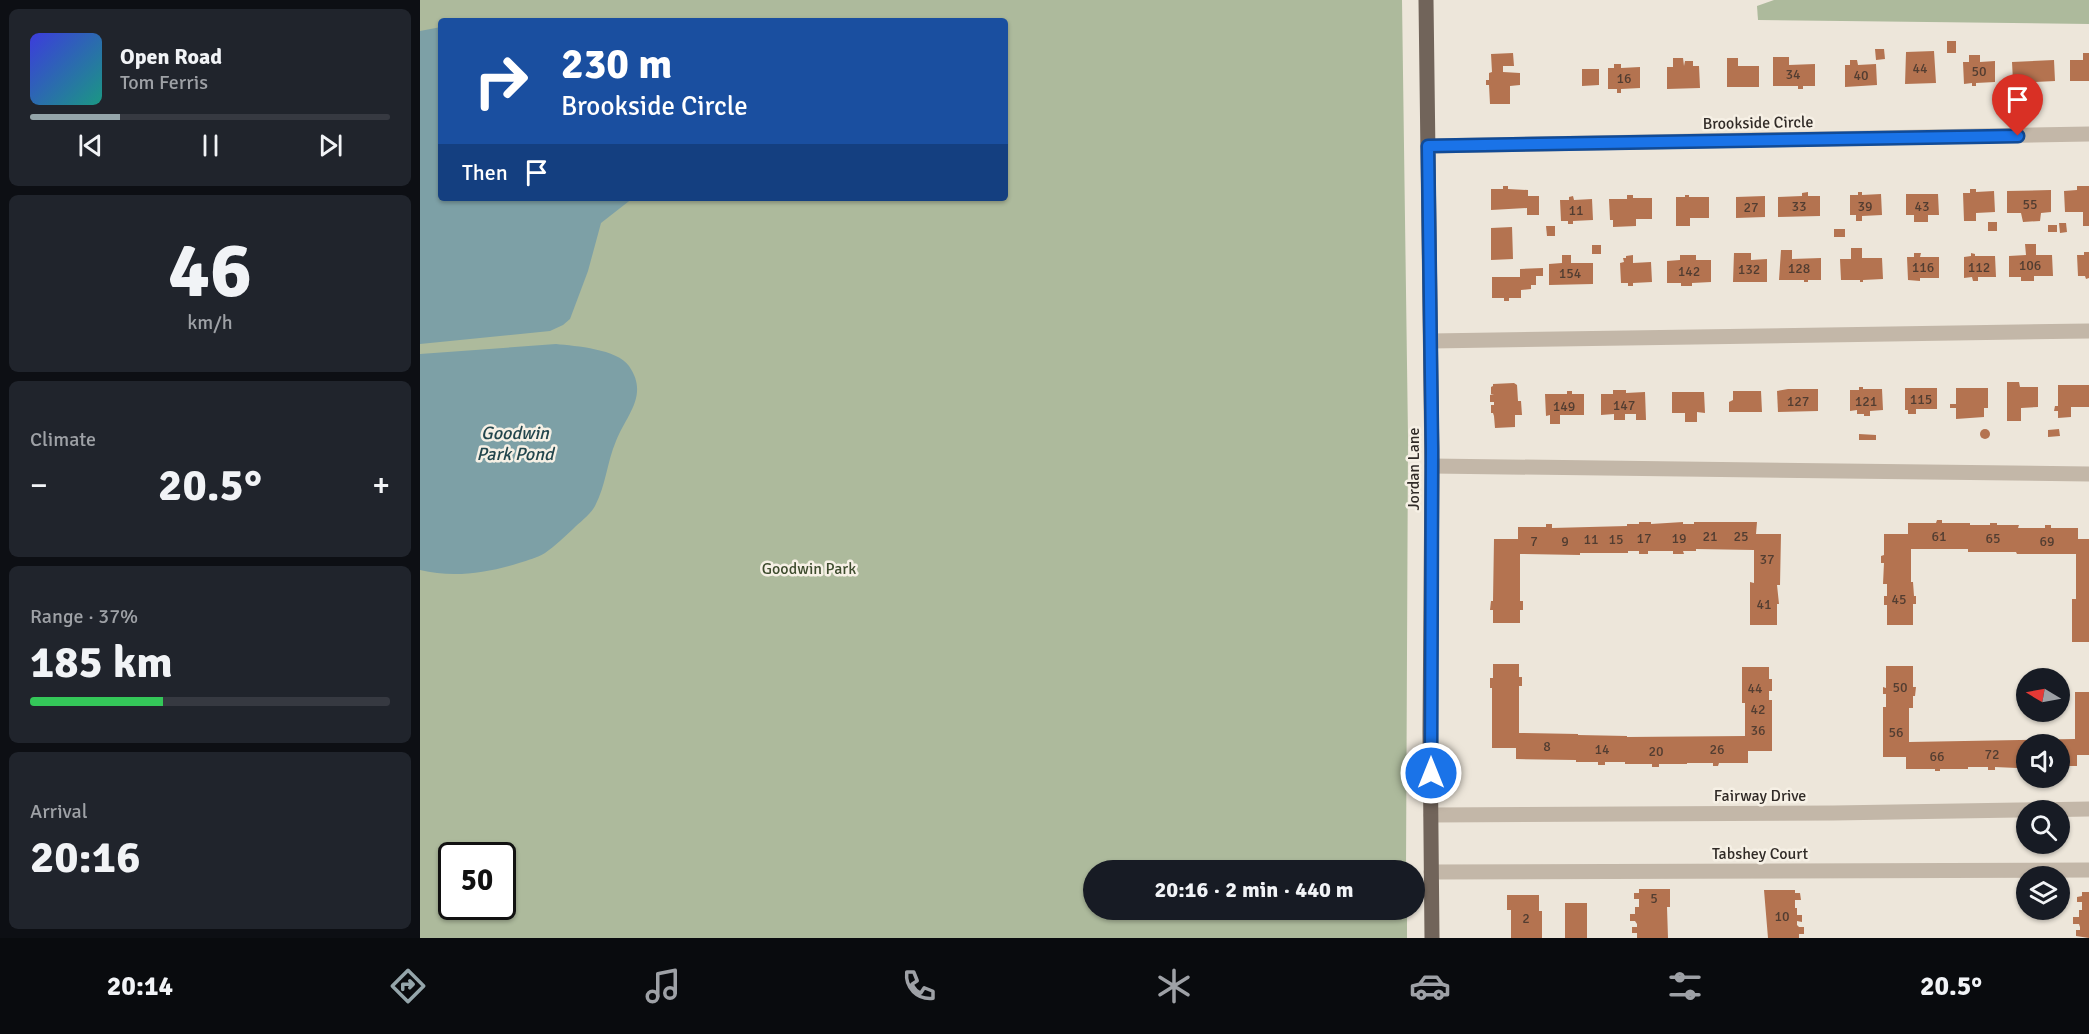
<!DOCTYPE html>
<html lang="en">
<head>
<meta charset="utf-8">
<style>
	:root { --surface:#171b24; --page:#20242c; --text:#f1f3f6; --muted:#9ea1a6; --line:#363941; --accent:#94a5aa }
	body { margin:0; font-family:Signika,sans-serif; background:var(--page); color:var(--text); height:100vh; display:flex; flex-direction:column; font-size:22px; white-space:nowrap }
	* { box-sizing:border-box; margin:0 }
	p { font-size:20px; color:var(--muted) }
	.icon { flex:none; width:33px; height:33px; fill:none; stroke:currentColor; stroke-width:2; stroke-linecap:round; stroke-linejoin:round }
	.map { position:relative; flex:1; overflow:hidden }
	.sheet { display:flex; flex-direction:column; gap:9px; padding:9px; background:#0d0f14; width:420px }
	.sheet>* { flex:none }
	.hud { position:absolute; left:18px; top:18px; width:570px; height:183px; border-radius:6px; box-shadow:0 2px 4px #0004; background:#1a4fa0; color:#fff; overflow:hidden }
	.needle { width:39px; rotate:280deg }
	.tools { position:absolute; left:1596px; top:668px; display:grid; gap:12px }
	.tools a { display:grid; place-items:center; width:54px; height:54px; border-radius:50%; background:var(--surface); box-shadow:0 2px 4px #0004; font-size:30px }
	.speed { position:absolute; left:18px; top:842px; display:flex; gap:12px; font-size:30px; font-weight:700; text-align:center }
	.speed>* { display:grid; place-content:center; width:78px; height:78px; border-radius:50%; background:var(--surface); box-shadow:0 2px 4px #0004; line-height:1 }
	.speed .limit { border:3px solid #111; border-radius:9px; background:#fff; color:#111 }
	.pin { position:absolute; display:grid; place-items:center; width:51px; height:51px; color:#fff; margin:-62px -26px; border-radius:50% 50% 50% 0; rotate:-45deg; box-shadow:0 0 6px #0007 }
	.pin .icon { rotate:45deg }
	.me { position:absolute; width:66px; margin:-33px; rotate:0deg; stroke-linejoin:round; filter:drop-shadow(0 0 4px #0008) }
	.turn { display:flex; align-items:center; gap:21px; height:126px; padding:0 24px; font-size:27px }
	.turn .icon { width:78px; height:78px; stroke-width:2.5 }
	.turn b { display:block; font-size:42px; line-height:51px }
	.then { display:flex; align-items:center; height:57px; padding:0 24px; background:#0003; gap:12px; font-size:22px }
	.big { font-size:45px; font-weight:700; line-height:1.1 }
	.sheet .widget { flex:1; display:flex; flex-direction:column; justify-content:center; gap:9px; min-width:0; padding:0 21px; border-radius:9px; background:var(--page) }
	.sheet .dial { align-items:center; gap:0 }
	.dial b { font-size:78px; line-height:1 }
	.song { display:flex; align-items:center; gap:18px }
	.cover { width:72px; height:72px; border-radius:9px; background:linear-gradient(135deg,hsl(240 70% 55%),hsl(170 70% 35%)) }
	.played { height:6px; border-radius:3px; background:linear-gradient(90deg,var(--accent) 25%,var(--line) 25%) }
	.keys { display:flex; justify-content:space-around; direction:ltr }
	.heat { display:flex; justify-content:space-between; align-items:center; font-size:33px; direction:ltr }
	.charge { height:9px; border-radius:4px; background:linear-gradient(90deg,#34c759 37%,var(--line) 0) }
	.trip { position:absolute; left:663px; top:860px; width:342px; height:60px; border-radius:30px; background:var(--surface); box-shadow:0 2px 4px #0004; font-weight:700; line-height:60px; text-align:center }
	.tab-bar { display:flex; height:96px; justify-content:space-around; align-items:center; background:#090b0e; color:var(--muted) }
	.tab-bar .icon { width:42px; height:42px }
	.tab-bar .selected { color:var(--accent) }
	.tab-bar b { font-size:27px; color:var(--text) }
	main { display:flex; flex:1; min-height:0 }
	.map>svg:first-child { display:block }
	.green { fill:#adba9c; fill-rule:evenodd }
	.water { fill:#7da0a6 }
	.building { fill:#b47350 }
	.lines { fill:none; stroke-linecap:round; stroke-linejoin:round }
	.minor { stroke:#c3b7a8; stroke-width:15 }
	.major { stroke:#71645a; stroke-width:15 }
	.route-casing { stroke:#114b97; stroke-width:15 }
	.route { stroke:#1a73e8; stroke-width:10 }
	.labels { text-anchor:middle; stroke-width:5; stroke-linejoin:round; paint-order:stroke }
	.number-label { font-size:14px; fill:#523d31 }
	.street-label { font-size:16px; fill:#312b27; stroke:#f6f0e5 }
	.park-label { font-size:16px; fill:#3e4c2e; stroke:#f6f0e5 }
	.water-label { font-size:18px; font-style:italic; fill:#22454c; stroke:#f6f0e5 }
</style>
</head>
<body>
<main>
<section class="sheet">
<div class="widget">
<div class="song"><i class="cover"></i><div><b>Open Road</b><p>Tom Ferris</p></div></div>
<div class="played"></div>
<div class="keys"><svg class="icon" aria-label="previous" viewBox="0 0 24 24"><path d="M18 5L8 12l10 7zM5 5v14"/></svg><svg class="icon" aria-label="pause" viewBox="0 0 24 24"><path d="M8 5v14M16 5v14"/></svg><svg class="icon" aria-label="next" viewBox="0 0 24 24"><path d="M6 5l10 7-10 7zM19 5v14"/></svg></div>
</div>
<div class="widget dial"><b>46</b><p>km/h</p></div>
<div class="widget"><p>Climate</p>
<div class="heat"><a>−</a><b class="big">20.5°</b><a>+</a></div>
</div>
<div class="widget"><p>Range · 37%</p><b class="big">185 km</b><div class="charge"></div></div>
<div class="widget"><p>Arrival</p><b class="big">20:16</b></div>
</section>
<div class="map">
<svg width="1669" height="938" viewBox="0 0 1669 938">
	<rect width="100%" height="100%" fill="#ede6da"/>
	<g class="green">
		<path d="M0,0H982L988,437L986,870H674V909H987V938H0ZM21,21H585V198H21ZM32,855H82V906H32Z"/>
		<path d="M1354,0H1669V24L1338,20L1337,6Z"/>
	</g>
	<g class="water">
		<path d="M21,27V198H213L181,223L168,271L150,319L143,325L130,331L0,344V31Z"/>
		<path d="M136,344C156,346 197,349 209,366C229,395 207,414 196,441C187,462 186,485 175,506C170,515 160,522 153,529C144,537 135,546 125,553C117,558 108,560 99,563C67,573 33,578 0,570V354Z"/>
	</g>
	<g class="building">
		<rect x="1527" y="41" width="9" height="12"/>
		<path d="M1455,49H1464L1465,59L1456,60Z"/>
		<path d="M1514,51L1516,83L1485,84L1486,52Z"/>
		<path d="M1093,53L1094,66H1083V72L1100,73V85L1090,86V104H1070L1069,85H1066V80H1069V73L1072,72L1071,54Z"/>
		<path d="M1663,53H1669V81H1650V60H1663Z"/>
		<path d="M1549,55H1560V62L1575,61V82L1556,83V86H1552V83L1544,84L1543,62H1549Z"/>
		<path d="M1353,57H1369V65L1395,64V86H1383V89H1378V86H1353Z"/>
		<path d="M1253,58H1263L1264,66L1265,61H1273V66H1279L1280,88L1247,89V67H1253Z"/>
		<path d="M1307,58H1318V66H1339V87H1307Z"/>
		<path d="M1430,60H1437L1438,65L1456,64L1457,85L1425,87V65H1430Z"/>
		<path d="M1634,60L1635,81L1615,82V85H1611V83H1603V81H1593L1592,62Z"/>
		<path d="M1194,64H1201V68L1220,67V88L1201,89V93H1197V89H1188V68H1194Z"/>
		<path d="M1162,69H1179V85L1162,86Z"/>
		<path d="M1083,186H1088V189L1108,190V196H1119V215H1107V208L1071,210V189H1083Z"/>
		<path d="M1657,186H1669V226H1663V212H1645L1644,191L1657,190Z"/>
		<path d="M1550,189H1556V192L1574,191L1575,212L1556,213V221H1544L1543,193H1550Z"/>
		<path d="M1631,190V212L1621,213L1620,221L1603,222L1601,213H1587V191Z"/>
		<path d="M1388,192V196H1400V216L1358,217V197L1382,196V193Z"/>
		<path d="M1438,192H1442V195L1461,194L1462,215L1442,216V221H1436V215H1430V195H1438Z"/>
		<path d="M1486,194H1518L1519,215H1508V222H1494V215H1486Z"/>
		<path d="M1207,195H1213V198H1232V219H1216V226L1193,227V220H1190L1189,199H1207Z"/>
		<path d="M1265,195H1269V197H1289V218H1270V226H1256V197H1265Z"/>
		<path d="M1153,196L1154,200L1172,199L1173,220L1153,221V224H1148V221H1141L1140,200H1149V197Z"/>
		<path d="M1345,196V217L1316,218V197Z"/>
		<rect x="1568" y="222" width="9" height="9"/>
		<path d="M1639,223H1646L1647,232L1640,233Z"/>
		<rect x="1628" y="225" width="9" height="7"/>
		<path d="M1126,226H1135V236H1127Z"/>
		<path d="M1092,227L1093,259L1071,260V228Z"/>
		<rect x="1414" y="229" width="11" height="8"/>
		<path d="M1605,244H1616V255H1632L1633,276H1614V281H1601V277H1589V256L1606,255Z"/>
		<rect x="1172" y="245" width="9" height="9"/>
		<path d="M1431,248H1442V258H1462L1463,279L1443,280V282H1440V280H1421L1420,259H1431Z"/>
		<path d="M1361,250H1372V259L1401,258V280H1388V282H1384V280H1359Z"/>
		<path d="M1664,252H1669V278L1666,279L1665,276H1658L1657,255H1664Z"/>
		<path d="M1314,253H1331V260L1347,259V282H1313Z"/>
		<path d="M1494,253H1501L1500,257H1519V278H1500V281L1488,280L1487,257H1494Z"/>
		<path d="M1551,253L1555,254V256H1575L1576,277H1558V281H1553L1552,277L1544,278V257L1551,256Z"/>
		<path d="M1142,255H1151V263H1173V284L1129,285V264L1142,263Z"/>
		<path d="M1213,255V263L1231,262L1232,282L1213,283V286H1208V283H1201L1200,263L1204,262L1203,258H1206V256Z"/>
		<path d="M1260,255H1276V260H1291V282L1272,283V286H1261V283H1247V261L1260,260Z"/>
		<path d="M1123,268V276H1116V285H1111V289L1101,290V298H1089V301H1084V298H1072V277H1100V269Z"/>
		<path d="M1587,382H1599L1600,387H1618V407L1601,408V421H1587Z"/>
		<path d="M1094,383L1097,385L1098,401H1101L1102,415H1095V427L1075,428L1074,416L1073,413H1071V405H1074V402H1070V395L1074,394H1071V387L1073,386V384Z"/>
		<path d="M1638,385H1669V407H1651V417L1638,418V411H1634L1635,406H1638Z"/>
		<path d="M1439,387H1443V389H1462L1463,410L1450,411V416H1444V414H1437V410L1430,411V390H1439Z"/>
		<path d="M1485,388H1517V409H1496V414H1488V410H1485Z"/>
		<path d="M1536,388H1568V408H1564V417L1536,419V408H1530V404H1536Z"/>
		<path d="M1368,389H1398V411L1358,412L1357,391Z"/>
		<path d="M1193,390H1206V393L1225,392L1226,420H1216V414H1205V420H1194V414L1181,415V394H1193Z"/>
		<path d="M1147,391H1152V394H1164V415H1140V424H1130V415L1126,416L1125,394H1147Z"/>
		<path d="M1313,391H1341L1342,412H1309V402L1313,400Z"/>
		<path d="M1252,392H1284L1285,413L1277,412V422H1265V413H1252Z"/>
		<path d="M1639,429L1640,436L1628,437V430Z"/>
		<circle cx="1565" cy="434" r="5"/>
		<path d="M1439,434L1456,435V440H1439Z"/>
		<path d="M1517,520H1522V523H1550V525H1570V523H1577V525H1599L1598,528H1625V525H1631V528H1658V539H1669V642H1652V599H1656V554H1597L1596,552H1548V549H1491V582H1493L1494,596H1496V604H1493V625H1467V605H1464V596H1467V584H1463L1464,563H1461V556L1464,555V534H1488V523H1516Z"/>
		<path d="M1219,522H1231V524L1263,522V524H1274V522H1337L1336,534H1361L1360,585H1357L1359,604H1357V625H1330V582L1334,583V550L1276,549V551H1263L1264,554H1253V551H1228V554H1219V551H1208V553H1160V555L1100,554V601H1103V610H1100V623H1073V610H1070L1071,601H1073L1074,539H1098V527H1126V524H1132V528L1207,526V524H1219Z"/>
		<path d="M1073,664H1099V677H1102V686H1099V733L1158,734V735L1207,736V737L1325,736V703H1322V667H1349V679H1352V691H1349V700H1352V751H1328V763H1299L1298,766H1293V763H1267V764H1239V767H1232V764H1205V762H1185V765H1178V762H1156V760L1096,759V748H1072V688H1070V678H1073Z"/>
		<path d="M1466,666H1493V687H1496L1495,696H1493V708H1489V742L1655,739V692H1669V755H1657V766H1640V744H1606V766L1597,765V768L1575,767V770H1568V767H1548V769H1520V771H1515V769H1486V757H1463V707H1466V694H1463V687L1466,688Z"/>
		<path d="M1219,889H1250V907H1247L1248,938H1217V933H1212V927H1217V924L1215,921H1210V914H1215V907H1219V899H1214V893H1219Z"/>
		<path d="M1344,890H1375V893H1380L1381,900H1375V908H1377V915H1382V922L1377,921V925L1379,927H1384V934H1379V938H1348Z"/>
		<path d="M1662,892H1669V938L1656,936V930H1660V927L1659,924H1653V917H1659V910H1662V902H1657V897L1662,896Z"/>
		<path d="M1087,895H1119V911H1122V938H1091V910H1087Z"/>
		<rect x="1145" y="903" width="22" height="35"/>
	</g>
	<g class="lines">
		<g class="minor">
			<path d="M1008,146L1669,134"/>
			<path d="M1011,341L1669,331"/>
			<path d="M1012,466L1669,474"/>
			<path d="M1011,815L1413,813L1669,809"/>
			<path d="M1011,872L1669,870"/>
		</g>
		<path class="major" d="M1006,0L1012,466L1010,732L1012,938"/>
	</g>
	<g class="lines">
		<g class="route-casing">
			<path id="route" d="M1011,773L1012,449L1008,146L1598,136"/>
		</g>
		<use href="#route" class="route"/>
	</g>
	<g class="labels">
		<g class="number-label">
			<text x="1500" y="73">44</text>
			<text x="1559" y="76">50</text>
			<text x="1373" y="79">34</text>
			<text x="1441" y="80">40</text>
			<text x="1204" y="83">16</text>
			<text x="1610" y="209">55</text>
			<text x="1379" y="211">33</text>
			<text x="1445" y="211">39</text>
			<text x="1502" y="211">43</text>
			<text x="1331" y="212">27</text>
			<text x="1156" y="215">11</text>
			<text x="1610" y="270">106</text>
			<text x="1503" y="272">116</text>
			<text x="1559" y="272">112</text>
			<text x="1379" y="273">128</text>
			<text x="1329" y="274">132</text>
			<text x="1269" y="276">142</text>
			<text x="1150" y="278">154</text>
			<text x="1501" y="404">115</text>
			<text x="1378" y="406">127</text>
			<text x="1446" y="406">121</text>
			<text x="1204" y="410">147</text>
			<text x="1144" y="411">149</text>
			<text x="1290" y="541">21</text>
			<text x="1321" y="541">25</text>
			<text x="1519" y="541">61</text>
			<text x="1224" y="543">17</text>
			<text x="1259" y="543">19</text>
			<text x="1573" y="543">65</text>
			<text x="1171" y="544">11</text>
			<text x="1196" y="544">15</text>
			<text x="1114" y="546">7</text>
			<text x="1145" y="546">9</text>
			<text x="1627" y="546">69</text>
			<text x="1347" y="564">37</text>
			<text x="1479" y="604">45</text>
			<text x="1344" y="609">41</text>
			<text x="1480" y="692">50</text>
			<text x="1335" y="693">44</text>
			<text x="1338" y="714">42</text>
			<text x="1338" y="735">36</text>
			<text x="1476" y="737">56</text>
			<text x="1127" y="751">8</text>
			<text x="1182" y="754">14</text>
			<text x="1297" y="754">26</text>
			<text x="1236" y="756">20</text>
			<text x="1572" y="759">72</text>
			<text x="1517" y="761">66</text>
			<text x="1234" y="903">5</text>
			<text x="1362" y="921">10</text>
			<text x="1106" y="923">2</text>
		</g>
		<g class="street-label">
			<text transform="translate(1338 122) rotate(-1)" y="6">Brookside Circle</text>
			<text transform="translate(993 469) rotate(-90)" y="6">Jordan Lane</text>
			<text x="1340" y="801">Fairway Drive</text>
			<text x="1340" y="859">Tabshey Court</text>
		</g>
		<g class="park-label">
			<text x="389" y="574">Goodwin Park</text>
		</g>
		<g class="water-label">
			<text x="95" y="439">Goodwin<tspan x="95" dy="21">Park Pond</tspan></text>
		</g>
	</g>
</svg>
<div class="tools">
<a><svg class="needle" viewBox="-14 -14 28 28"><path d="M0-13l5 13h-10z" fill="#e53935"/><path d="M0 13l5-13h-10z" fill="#9ea1a6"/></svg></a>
<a><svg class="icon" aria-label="sound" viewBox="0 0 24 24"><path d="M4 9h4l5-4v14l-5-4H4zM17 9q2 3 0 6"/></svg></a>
<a><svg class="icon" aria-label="search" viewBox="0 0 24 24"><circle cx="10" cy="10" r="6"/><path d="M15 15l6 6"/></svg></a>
<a><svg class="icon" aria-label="layers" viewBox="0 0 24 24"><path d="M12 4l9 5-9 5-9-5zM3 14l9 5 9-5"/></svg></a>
</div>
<div class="speed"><div class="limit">50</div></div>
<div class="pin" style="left:1598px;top:136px;background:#d93025"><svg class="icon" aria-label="arrive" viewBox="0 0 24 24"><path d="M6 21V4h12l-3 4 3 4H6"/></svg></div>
<svg class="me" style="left:1011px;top:773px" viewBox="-20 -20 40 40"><circle r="17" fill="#1a73e8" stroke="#fff" stroke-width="3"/><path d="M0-11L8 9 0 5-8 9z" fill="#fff"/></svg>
<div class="trip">20:16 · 2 min · 440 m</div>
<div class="hud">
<div class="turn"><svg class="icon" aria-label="right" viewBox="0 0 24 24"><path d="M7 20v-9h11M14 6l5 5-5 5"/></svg><div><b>230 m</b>Brookside Circle</div></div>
<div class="then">Then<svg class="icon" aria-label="arrive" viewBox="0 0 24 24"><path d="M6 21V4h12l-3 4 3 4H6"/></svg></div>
</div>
</div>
</main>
<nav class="tab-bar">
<b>20:14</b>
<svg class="icon selected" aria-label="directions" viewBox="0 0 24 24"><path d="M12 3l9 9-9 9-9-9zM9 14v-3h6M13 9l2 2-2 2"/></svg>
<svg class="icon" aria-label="music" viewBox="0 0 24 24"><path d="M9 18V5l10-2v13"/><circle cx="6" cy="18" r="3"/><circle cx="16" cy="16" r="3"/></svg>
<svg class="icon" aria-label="phone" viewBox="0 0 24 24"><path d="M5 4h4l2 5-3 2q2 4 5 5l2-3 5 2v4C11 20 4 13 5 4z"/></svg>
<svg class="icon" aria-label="climate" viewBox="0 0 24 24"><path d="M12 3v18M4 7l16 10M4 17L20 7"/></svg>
<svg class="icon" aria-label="car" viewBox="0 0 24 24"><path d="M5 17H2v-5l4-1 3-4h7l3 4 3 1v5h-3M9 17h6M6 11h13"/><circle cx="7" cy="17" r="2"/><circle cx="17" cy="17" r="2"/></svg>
<svg class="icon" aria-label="filters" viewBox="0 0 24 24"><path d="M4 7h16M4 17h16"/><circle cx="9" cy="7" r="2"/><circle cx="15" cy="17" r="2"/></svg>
<b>20.5°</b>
</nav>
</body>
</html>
